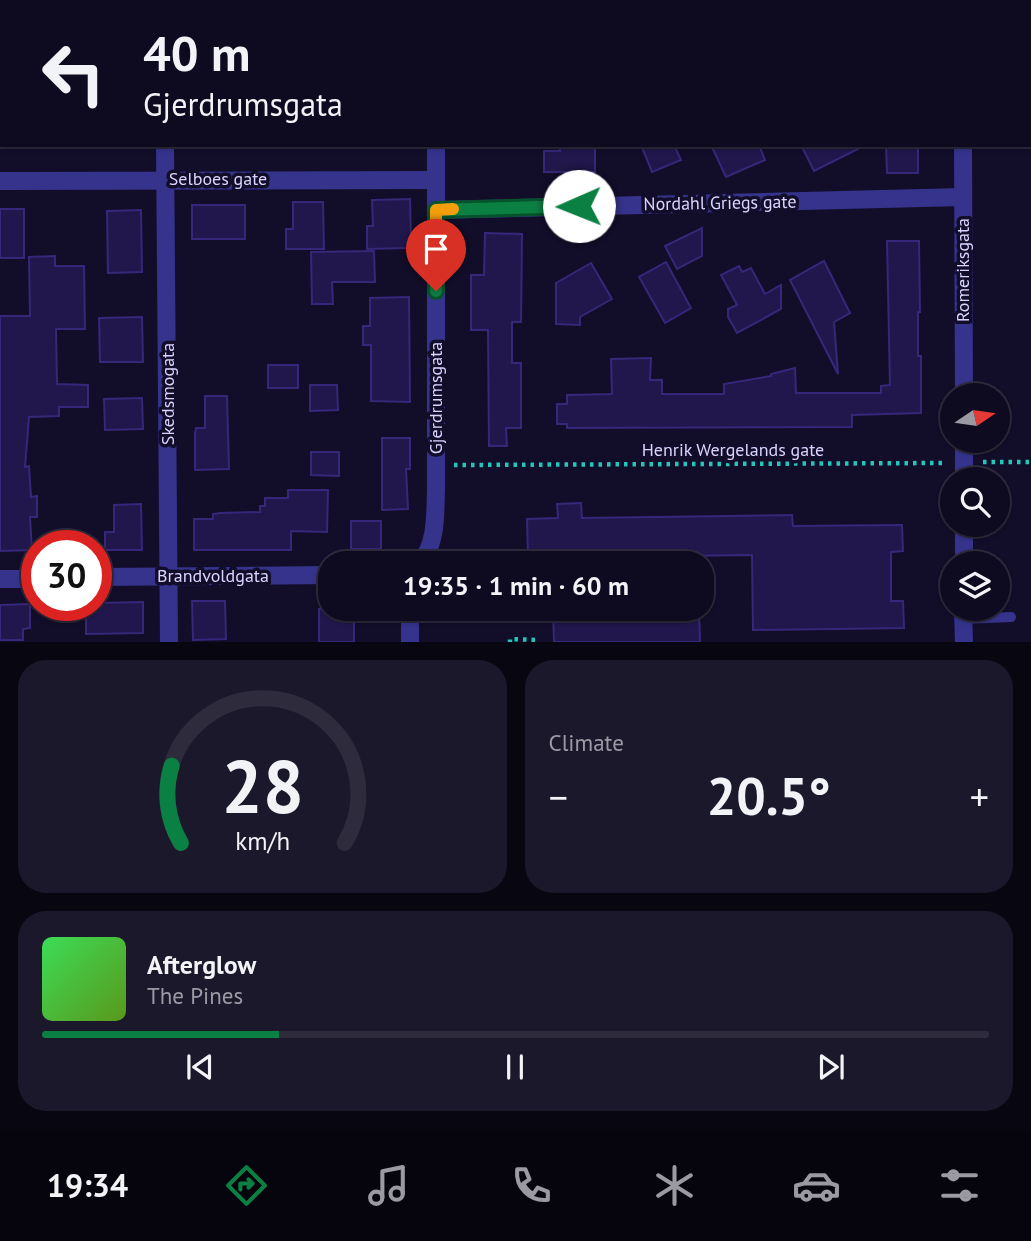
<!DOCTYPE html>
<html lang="en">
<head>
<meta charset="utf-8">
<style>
	:root { --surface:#0e0a1f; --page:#1c182c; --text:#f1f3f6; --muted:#9b9aa4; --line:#2e2b3d; --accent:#0b8043 }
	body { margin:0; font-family:"PT Sans",sans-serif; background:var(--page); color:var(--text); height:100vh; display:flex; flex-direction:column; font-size:26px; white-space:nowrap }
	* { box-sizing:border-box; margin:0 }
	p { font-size:23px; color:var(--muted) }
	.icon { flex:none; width:38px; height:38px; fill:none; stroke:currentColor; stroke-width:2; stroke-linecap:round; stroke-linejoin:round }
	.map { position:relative; height:642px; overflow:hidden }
	.sheet { display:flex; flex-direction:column; gap:18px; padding:18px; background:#080611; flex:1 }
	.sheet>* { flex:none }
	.banner { position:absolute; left:0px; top:0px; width:1032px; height:147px; box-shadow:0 2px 5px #0004,0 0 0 2px var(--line); background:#0e0a1f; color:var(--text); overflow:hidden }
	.needle { width:46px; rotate:77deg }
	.controls { position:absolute; left:940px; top:383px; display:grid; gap:14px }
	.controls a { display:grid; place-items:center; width:70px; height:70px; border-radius:50%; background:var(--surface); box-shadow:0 2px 5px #0004,0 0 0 2px var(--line); font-size:35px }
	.speed { position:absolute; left:21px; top:530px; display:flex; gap:14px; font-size:35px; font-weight:700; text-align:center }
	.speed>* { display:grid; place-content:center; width:91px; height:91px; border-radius:50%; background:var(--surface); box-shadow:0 2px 5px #0004,0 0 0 2px var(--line); line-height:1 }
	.speed .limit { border:10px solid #d22; background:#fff; color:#111 }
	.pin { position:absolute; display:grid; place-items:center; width:60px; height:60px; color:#fff; margin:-72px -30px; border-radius:50% 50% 50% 0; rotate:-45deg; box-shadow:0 0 7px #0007 }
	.pin .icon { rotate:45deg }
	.me { position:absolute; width:77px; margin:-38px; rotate:269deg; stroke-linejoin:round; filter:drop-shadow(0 0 5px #0008) }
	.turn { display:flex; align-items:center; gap:24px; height:147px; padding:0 28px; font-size:32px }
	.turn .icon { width:91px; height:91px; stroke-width:2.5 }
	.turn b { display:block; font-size:49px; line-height:60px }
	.big { font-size:52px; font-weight:800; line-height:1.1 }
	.sheet .widget { flex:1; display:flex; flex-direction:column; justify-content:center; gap:10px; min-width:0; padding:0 24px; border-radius:28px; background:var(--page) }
	.sheet .dial { align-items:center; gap:0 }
	.dial svg { height:182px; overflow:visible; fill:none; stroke:var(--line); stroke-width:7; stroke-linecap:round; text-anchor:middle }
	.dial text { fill:var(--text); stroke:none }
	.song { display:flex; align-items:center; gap:21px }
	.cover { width:84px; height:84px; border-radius:10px; background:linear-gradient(135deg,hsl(130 70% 55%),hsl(90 70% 35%)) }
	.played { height:7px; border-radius:4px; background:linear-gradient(90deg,var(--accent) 25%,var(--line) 25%) }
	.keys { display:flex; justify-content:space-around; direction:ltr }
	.heat { display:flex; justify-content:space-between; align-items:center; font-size:38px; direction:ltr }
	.sheet .tiles { flex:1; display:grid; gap:18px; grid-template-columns:1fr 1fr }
	.widget:last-child { grid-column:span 2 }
	.trip { position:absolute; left:318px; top:551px; width:396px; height:70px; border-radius:28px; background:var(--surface); box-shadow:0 2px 5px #0004,0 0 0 2px var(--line); font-weight:800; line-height:70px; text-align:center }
	.tabs { display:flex; height:112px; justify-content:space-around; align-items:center; background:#06040c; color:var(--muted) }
	.tabs .icon { width:49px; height:49px }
	.tabs .selected { color:var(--accent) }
	.tabs b { font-size:32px; color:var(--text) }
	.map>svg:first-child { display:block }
	.building { fill:#21174c; stroke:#37277a; stroke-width:2 }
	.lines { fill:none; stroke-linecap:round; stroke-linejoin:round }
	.path { stroke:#22c6bb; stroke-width:4.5; stroke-dasharray:3.5 5; stroke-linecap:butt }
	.service { stroke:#36338d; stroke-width:10 }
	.minor { stroke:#36338d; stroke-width:18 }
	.route-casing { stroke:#07532c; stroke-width:18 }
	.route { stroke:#0b8043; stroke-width:12 }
	.slow { stroke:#f59e0b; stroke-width:12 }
	.labels { text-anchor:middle; stroke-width:7; stroke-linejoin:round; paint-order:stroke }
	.street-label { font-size:18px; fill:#dad5ff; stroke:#120d29 }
</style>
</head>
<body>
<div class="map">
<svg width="1031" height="643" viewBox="0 0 1031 643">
	<rect width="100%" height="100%" fill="#120d29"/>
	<g class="building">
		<path d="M560,145H595V172H544V151H560Z"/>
		<path d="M641,145H674L681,160L652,172Z"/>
		<path d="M711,145H759L765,160L726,177Z"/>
		<path d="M801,145H866L814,171Z"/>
		<path d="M886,145H918V173H887Z"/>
		<path d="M410,199L411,243H407V248L367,249V226H373L372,200Z"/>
		<path d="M293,202H323L324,249H286V229H293Z"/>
		<rect x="192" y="205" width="53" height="34"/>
		<rect x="0" y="209" width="24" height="49"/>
		<path d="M141,210L142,272L108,273L107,211Z"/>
		<path d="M702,228V256L677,269L665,246Z"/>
		<path d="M485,233L522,234L521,322H512V363H521V428H506L507,446H489L488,330H471V275H484Z"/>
		<path d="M887,241H919L920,312H918V356H921V413L852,415V427L567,428V424H557V404H567V395L612,394L611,359L651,358L650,380H662V394H724V384L771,376V374L795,368L796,393H881V386L890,385Z"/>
		<path d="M374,251L375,282H332L333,304H312L311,252Z"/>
		<path d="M55,256V266H84L85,329H56L57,384L88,385V407H59V416L29,417L25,467L29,466L31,497L37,496V517H30L32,550L0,551V316H30L29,257Z"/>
		<path d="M824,261L850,313L834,322L838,374L790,280Z"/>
		<path d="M666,262L691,308L665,323L639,277Z"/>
		<path d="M591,263L612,299L580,317V325L556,324V283Z"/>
		<path d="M739,266L742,272L751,268L765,294L781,285V309L737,333L728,317V309L737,305L721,275Z"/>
		<path d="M409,297L410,402L371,401V345H363V326H370V298Z"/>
		<path d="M142,317L143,362H100L99,318Z"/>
		<rect x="268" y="365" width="30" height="23"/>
		<path d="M310,385H337L338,410L310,411Z"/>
		<path d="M205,396H227L229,469L195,470V434L196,428H205Z"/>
		<path d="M142,398L143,429L105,430L104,399Z"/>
		<path d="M382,438H410V469H406L408,509L382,510Z"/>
		<path d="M311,452H339V476L311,475Z"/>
		<path d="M288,490H328L327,532L291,531V550H194V519H213V514L220,513L260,512V506H265V498H288Z"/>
		<path d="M581,503L582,518L792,515L793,526L902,525L903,551L891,552V601H903L904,628L753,630L752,555L528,558L527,519L558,518L557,504Z"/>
		<path d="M141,504L142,550H105V532H114V505Z"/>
		<rect x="351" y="521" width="30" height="28"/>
		<path d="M192,601H225L226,639L193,640Z"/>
		<path d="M143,602V633L86,634V606H96V603Z"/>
		<path d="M30,604V628L23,629V640H0V605Z"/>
		<rect x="319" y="609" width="35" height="33"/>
		<path d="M699,609L700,642H554L553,612Z"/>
	</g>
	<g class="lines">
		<g class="path">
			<path d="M983,462H1031"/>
			<path d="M454,465L946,463"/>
			<path d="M510,643V639L538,640"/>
		</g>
		<path class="service" d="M963,619L1011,617"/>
		<g class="minor">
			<path d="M164,0V2"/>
			<path d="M435,0V2"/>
			<path d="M962,0V2"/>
			<path d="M165,145L169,643"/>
			<path d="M963,145L964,396"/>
			<path d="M0,181L436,180"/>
			<path d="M436,210L963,197"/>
			<path d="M964,441V480"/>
			<path d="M420,564C437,542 435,516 436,490V145"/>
			<path d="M964,564V525"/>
			<path d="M96,577L331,575"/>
			<path d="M0,579H37"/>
			<path d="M963,609L964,643"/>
			<path d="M410,643V609"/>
		</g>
	</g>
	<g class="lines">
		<g class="route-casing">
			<path id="route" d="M436,291V210L579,206"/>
		</g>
		<use href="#route" class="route"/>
		<path class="slow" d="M436,238V210L453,209"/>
	</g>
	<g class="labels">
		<g class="street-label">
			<text x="218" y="185">Selboes gate</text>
			<text transform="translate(720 203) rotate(-1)" y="6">Nordahl Griegs gate</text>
			<text transform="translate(963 270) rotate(-90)" y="6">Romeriksgata</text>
			<text transform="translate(168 394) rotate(-90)" y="6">Skedsmogata</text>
			<text transform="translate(436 398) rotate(-90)" y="6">Gjerdrumsgata</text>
			<text x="733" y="456">Henrik Wergelands gate</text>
			<text x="213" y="582">Brandvoldgata</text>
		</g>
	</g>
</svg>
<div class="controls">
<a><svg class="needle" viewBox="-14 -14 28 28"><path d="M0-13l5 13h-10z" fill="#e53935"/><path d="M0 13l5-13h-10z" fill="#9b9aa4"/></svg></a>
<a><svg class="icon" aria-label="search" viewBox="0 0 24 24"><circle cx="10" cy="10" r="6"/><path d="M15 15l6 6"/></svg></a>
<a><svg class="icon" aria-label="layers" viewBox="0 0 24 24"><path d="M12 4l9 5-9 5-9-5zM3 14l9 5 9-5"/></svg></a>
</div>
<div class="speed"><div class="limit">30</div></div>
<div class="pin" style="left:436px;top:291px;background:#d93025"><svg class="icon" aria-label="arrive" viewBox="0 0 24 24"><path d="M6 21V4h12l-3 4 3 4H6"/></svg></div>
<svg class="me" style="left:579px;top:206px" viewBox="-20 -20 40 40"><circle r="19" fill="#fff"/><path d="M0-13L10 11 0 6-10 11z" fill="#0b8043"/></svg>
<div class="trip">19:35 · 1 min · 60 m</div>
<div class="banner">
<div class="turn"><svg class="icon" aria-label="left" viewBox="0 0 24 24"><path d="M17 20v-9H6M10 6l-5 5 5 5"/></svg><div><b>40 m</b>Gjerdrumsgata</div></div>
</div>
</div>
<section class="sheet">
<div class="tiles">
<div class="widget dial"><svg viewBox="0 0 100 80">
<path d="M14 69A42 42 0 1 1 86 69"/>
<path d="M14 69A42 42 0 0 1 10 35" stroke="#0b8043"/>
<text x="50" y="56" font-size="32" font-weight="700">28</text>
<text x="50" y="72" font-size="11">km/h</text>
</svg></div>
<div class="widget"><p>Climate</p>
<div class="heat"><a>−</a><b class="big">20.5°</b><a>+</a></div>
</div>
<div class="widget">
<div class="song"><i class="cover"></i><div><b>Afterglow</b><p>The Pines</p></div></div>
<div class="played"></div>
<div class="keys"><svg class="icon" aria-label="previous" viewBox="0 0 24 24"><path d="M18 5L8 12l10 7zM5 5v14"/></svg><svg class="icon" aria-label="pause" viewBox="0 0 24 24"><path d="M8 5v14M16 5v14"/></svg><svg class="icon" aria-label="next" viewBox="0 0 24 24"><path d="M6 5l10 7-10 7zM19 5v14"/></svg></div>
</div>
</div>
</section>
<nav class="tabs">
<b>19:34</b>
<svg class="icon selected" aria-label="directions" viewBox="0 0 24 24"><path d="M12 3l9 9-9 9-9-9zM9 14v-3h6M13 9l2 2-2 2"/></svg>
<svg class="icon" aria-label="music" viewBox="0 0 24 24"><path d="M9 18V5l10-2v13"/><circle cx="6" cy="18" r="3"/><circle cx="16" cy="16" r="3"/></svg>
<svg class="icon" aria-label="phone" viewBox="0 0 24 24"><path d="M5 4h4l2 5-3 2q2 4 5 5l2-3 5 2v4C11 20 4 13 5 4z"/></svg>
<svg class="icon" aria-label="climate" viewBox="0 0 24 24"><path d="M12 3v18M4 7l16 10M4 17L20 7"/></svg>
<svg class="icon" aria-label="car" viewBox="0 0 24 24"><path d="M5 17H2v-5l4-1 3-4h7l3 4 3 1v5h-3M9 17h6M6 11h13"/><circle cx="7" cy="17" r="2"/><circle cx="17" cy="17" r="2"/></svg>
<svg class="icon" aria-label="filters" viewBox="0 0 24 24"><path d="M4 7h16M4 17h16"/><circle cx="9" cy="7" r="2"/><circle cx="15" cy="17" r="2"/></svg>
</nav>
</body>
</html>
